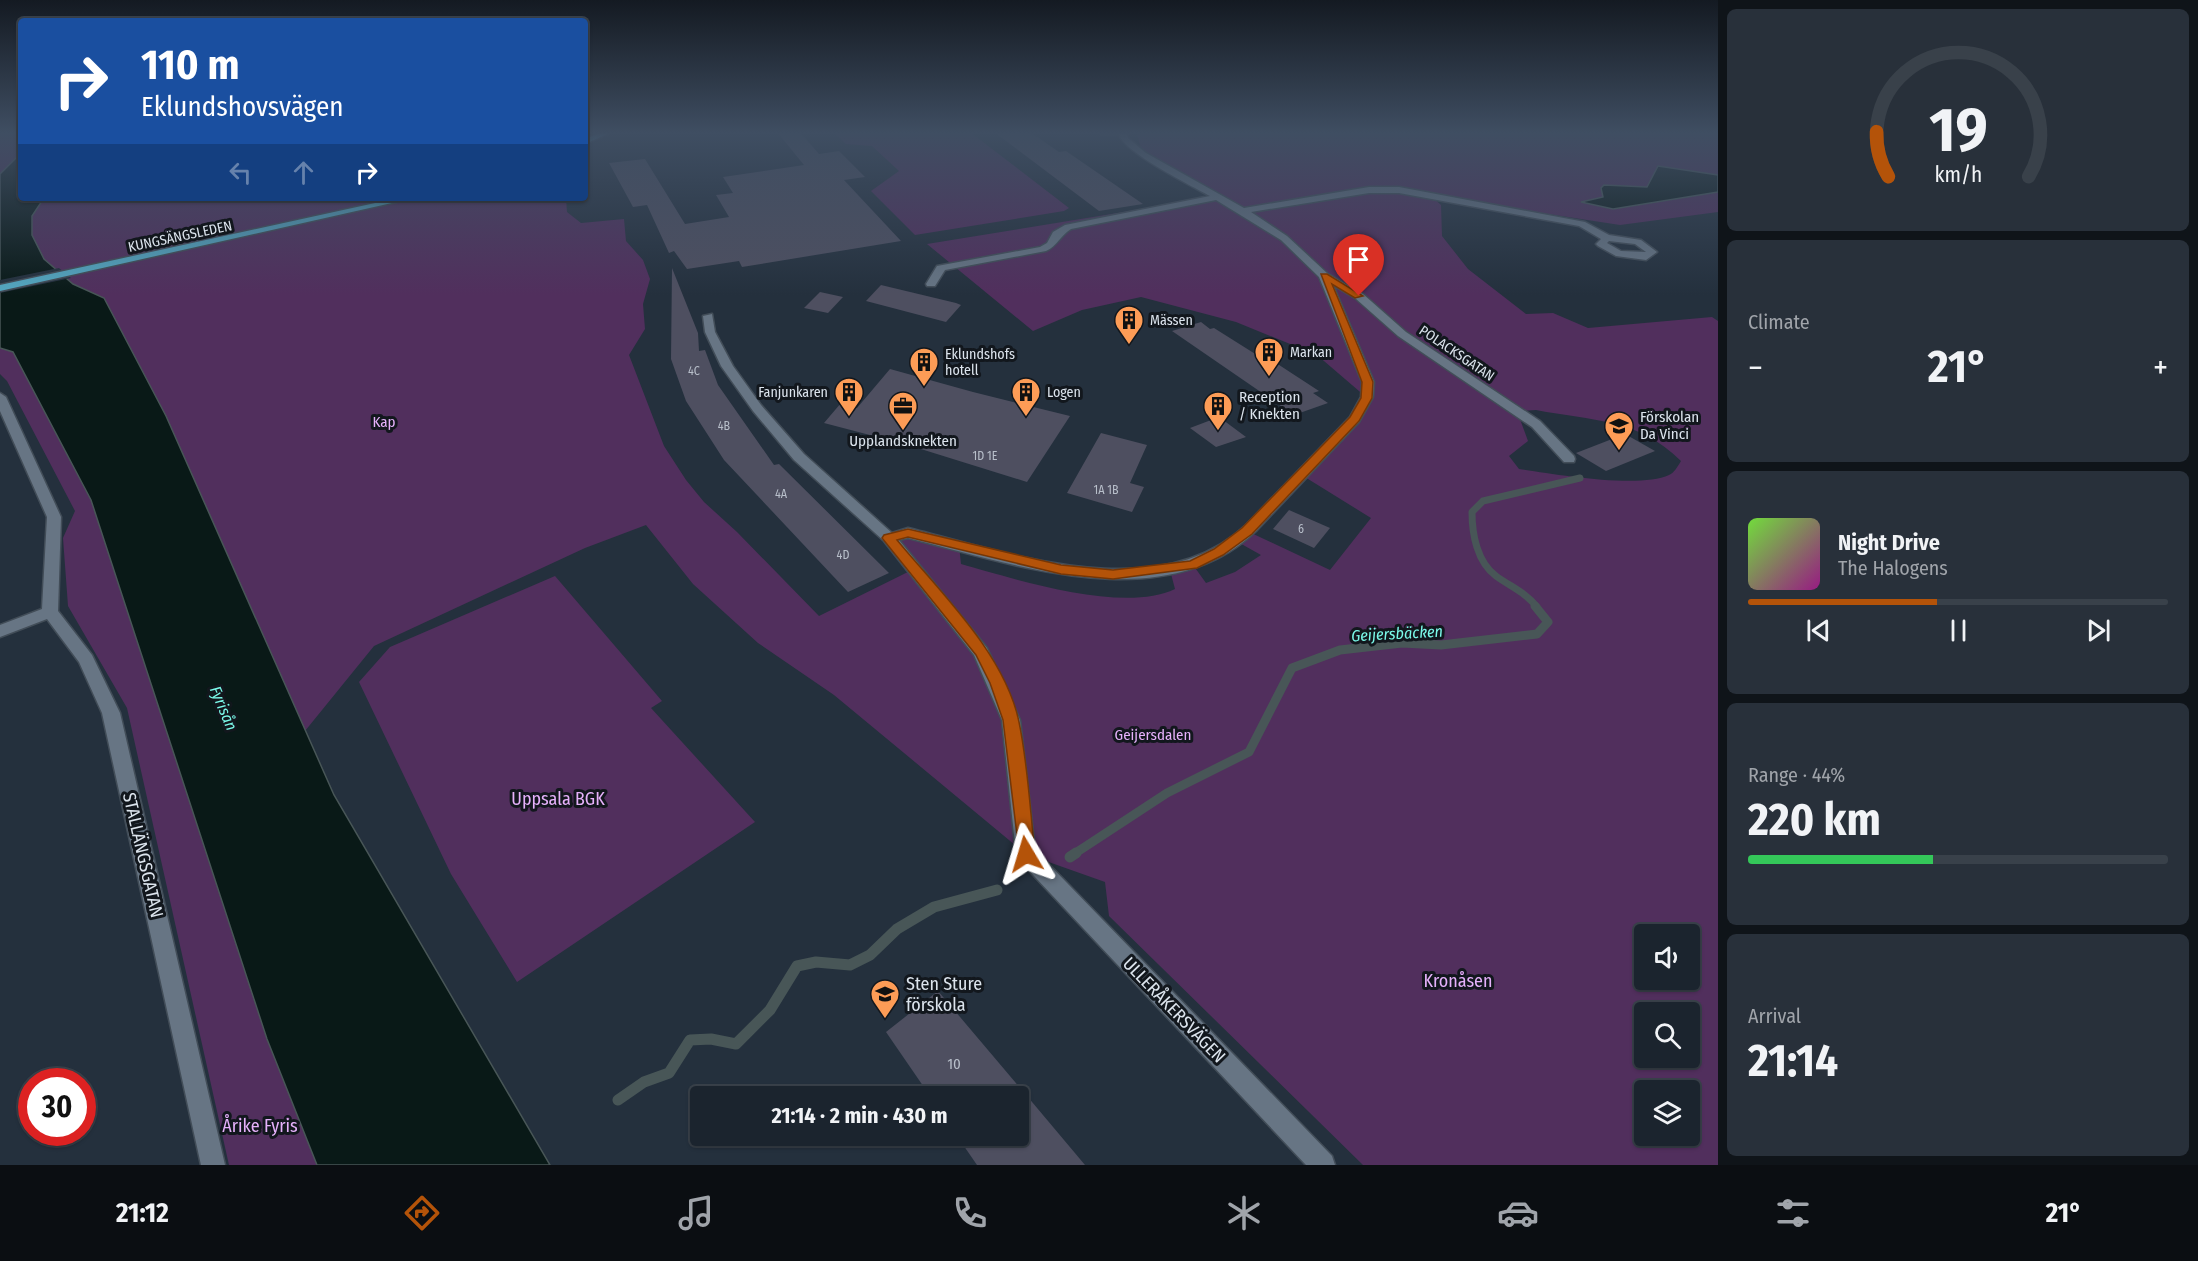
<!DOCTYPE html>
<html lang="en">
<head>
<meta charset="utf-8">
<style>
	:root { --surface:#1b242e; --page:#28303a; --text:#f1f3f6; --muted:#a0a4aa; --line:#39414a; --accent:#b45309 }
	body { margin:0; font-family:"Fira Sans Condensed",sans-serif; background:var(--page); color:var(--text); height:100vh; display:flex; flex-direction:column; font-size:22px; white-space:nowrap }
	* { box-sizing:border-box; margin:0 }
	p { font-size:20px; color:var(--muted) }
	.icon { flex:none; width:33px; height:33px; fill:none; stroke:currentColor; stroke-width:2; stroke-linecap:round; stroke-linejoin:round }
	.map { position:relative; flex:1; overflow:hidden }
	.drawer { display:flex; flex-direction:column; gap:9px; padding:9px; background:#0f1419; width:480px }
	.drawer>* { flex:none }
	.hud { position:absolute; left:18px; top:18px; width:570px; height:183px; border-radius:6px; box-shadow:0 2px 4px #0004,0 0 0 2px var(--line); background:#1a4fa0; color:#fff; overflow:hidden }
	.tools { position:absolute; left:1634px; top:924px; display:grid; gap:12px }
	.tools a { display:grid; place-items:center; width:66px; height:66px; border-radius:6px; background:var(--surface); box-shadow:0 2px 4px #0004,0 0 0 2px var(--line); font-size:30px }
	.speed { position:absolute; left:18px; top:1068px; display:flex; gap:12px; font-size:30px; font-weight:700; text-align:center }
	.speed>* { display:grid; place-content:center; width:78px; height:78px; border-radius:50%; background:var(--surface); box-shadow:0 2px 4px #0004,0 0 0 2px var(--line); line-height:1 }
	.speed .limit { border:9px solid #d22; background:#fff; color:#111 }
	.pin { position:absolute; display:grid; place-items:center; width:51px; height:51px; color:#fff; margin:-62px -26px; border-radius:50% 50% 50% 0; rotate:-45deg; box-shadow:0 0 6px #0007 }
	.pin .icon { rotate:45deg }
	.me { position:absolute; width:66px; margin:-33px; rotate:353deg; stroke-linejoin:round; filter:drop-shadow(0 0 4px #0008) }
	.turn { display:flex; align-items:center; gap:21px; height:126px; padding:0 24px; font-size:27px }
	.turn .icon { width:78px; height:78px; stroke-width:2.5 }
	.turn b { display:block; font-size:42px; line-height:51px }
	.lanes { display:flex; align-items:center; height:57px; padding:0 24px; background:#0003; justify-content:center; gap:30px; direction:ltr }
	.lanes .off { opacity:.35 }
	.big { font-size:45px; font-weight:700; line-height:1.1 }
	.drawer .tile { flex:1; display:flex; flex-direction:column; justify-content:center; gap:9px; min-width:0; padding:0 21px; border-radius:9px; background:var(--page) }
	.drawer .dial { align-items:center; gap:0 }
	.dial svg { height:156px; overflow:visible; fill:none; stroke:var(--line); stroke-width:7; stroke-linecap:round; text-anchor:middle }
	.dial text { fill:var(--text); stroke:none }
	.song { display:flex; align-items:center; gap:18px }
	.cover { width:72px; height:72px; border-radius:9px; background:linear-gradient(135deg,hsl(100 70% 55%),hsl(310 70% 35%)) }
	.played { height:6px; border-radius:3px; background:linear-gradient(90deg,var(--accent) 45%,var(--line) 45%) }
	.keys { display:flex; justify-content:space-around; direction:ltr }
	.heat { display:flex; justify-content:space-between; align-items:center; font-size:33px; direction:ltr }
	.charge { height:9px; border-radius:4px; background:linear-gradient(90deg,#34c759 44%,var(--line) 0) }
	.trip { position:absolute; left:690px; top:1086px; width:339px; height:60px; border-radius:6px; background:var(--surface); box-shadow:0 2px 4px #0004,0 0 0 2px var(--line); font-weight:700; line-height:60px; text-align:center }
	.tab-bar { display:flex; height:96px; justify-content:space-around; align-items:center; background:#0b0e12; color:var(--muted) }
	.tab-bar .icon { width:42px; height:42px }
	.tab-bar .current { color:var(--accent) }
	.tab-bar b { font-size:27px; color:var(--text) }
	main { display:flex; flex:1; min-height:0 }
	.map>svg:first-child { display:block }
	.green { fill:#512f5d; fill-rule:evenodd }
	.water { fill:#091917; stroke:#485657; stroke-width:1.5 }
	.pier { fill:#24303d }
	.lines { fill:none; stroke-linecap:round; stroke-linejoin:round }
	.stream-far2 { stroke:#485657; stroke-width:7 }
	.stream-far1 { stroke:#485657; stroke-width:9 }
	.stream { stroke:#485657; stroke-width:11 }
	.building { fill:#4e4f60 }
	.minor-casing { stroke:#424d58; stroke-width:3 }
	.major-casing { stroke:#424d58; stroke-width:3 }
	.minor { fill:#677584; fill-rule:evenodd }
	.major { fill:#54a7c1; fill-rule:evenodd }
	.route { fill:#b45309; stroke:#753606; stroke-width:1.5 }
	.labels { text-anchor:middle; stroke-width:6; stroke-linejoin:round; paint-order:stroke }
	.number-label { font-size:12px; fill:#b8bfca }
	.far-street-label { font-size:14px; fill:#dce4ed; stroke:#12171d }
	.far-poi-label { font-size:14px; fill:#dce4ed; stroke:#12171d; text-anchor:start }
	.poi-label { font-size:15px; fill:#dce4ed; stroke:#12171d; text-anchor:start }
	.park-label { font-size:15px; fill:#e6b1fb; stroke:#12171d }
	.near-number-label { font-size:15px; fill:#b8bfca }
	.water-label { font-size:16px; font-style:italic; fill:#7bfaea; stroke:#12171d }
	.near-park-label { font-size:18px; fill:#e6b1fb; stroke:#12171d }
	.near-street-label { font-size:18px; fill:#dce4ed; stroke:#12171d }
	.near-poi-label { font-size:18px; fill:#dce4ed; stroke:#12171d; text-anchor:start }
</style>
</head>
<body>
<main>
<div class="map">
<svg width="1718" height="1165" viewBox="0 0 1718 1165">
	<rect width="100%" height="100%" fill="#24303d"/>
	<g class="green">
		<path d="M0,132H21V153L0,174Z"/>
		<path d="M833,132H970L1069,208L1064,211L915,235L871,191L899,171L872,146L846,144Z"/>
		<path d="M1142,132H1718V212L1620,225L1431,196L1441,205L1442,236L1468,269L1526,314L1553,313L1588,328L1712,317L1718,321V1165H1363L1109,916L1105,882L1026,854L834,695L758,643L693,584L646,525L585,548L374,646L305,731L166,416L104,298L73,284L44,259L32,235V216L44,198H471V201L482,198H566L567,212L581,223L624,219L626,241L643,260L650,279L643,304L645,329L629,355L664,446L686,480L704,502L737,532L819,616L914,569L889,538L908,533L959,545L961,564C1015,579 1123,614 1175,589L1170,570L1193,565L1206,583L1235,572L1261,555L1236,541L1247,531L1330,570L1371,518L1300,474L1355,419L1366,397L1317,355L1236,322L1141,297L1082,310L1033,331L927,244L1216,197L1143,155L1137,135ZM1536,410C1592,421 1638,418 1681,461C1678,466 1674,473 1669,475C1639,489 1553,474 1519,469L1509,456L1528,441L1517,411ZM1644,934H1689V980H1644ZM1644,1012H1689V1058H1644ZM1644,1090H1689V1136H1644Z"/>
		<path d="M0,348L13,351L91,500L267,1039L317,1165H229L127,708L68,606L63,538L75,511L7,381L0,374Z"/>
		<path d="M555,576L662,701L651,708L755,822L517,982L451,874L359,682L390,647Z"/>
	</g>
	<g class="water">
		<path d="M21,153V198H44L32,216V235L44,259L73,284L104,298L166,416L334,795L550,1165H317L267,1039L91,500L13,352L0,348V174Z"/>
		<path d="M1658,166L1718,175V192L1613,209L1581,202L1603,197L1601,188L1604,185L1647,187Z"/>
	</g>
	<path class="pier" d="M59,268L71,278L0,293V280Z"/>
	<g class="lines">
		<path class="stream-far2" d="M1537,607C1525,592 1511,587 1496,576C1477,562 1472,534 1472,512L1483,501L1580,478"/>
		<path class="stream-far1" d="M1074,854L1167,793L1249,752L1292,668L1340,650L1402,643L1441,645L1537,634L1548,622L1535,606"/>
		<g class="stream">
			<path d="M1070,857L1076,853"/>
			<path d="M618,1100L644,1082L669,1073L690,1040L711,1039L736,1044L770,1010L797,966L816,962L850,965L870,955L897,929L934,907L997,890"/>
		</g>
	</g>
	<g class="building">
		<path d="M777,132H800L819,154L839,151L865,177L844,180L901,241L742,267L739,261L687,269L674,251L669,253L647,205L633,207L609,163L645,159L685,224L729,217L716,195L733,193L723,177L804,165Z"/>
		<path d="M994,132L1033,134L1059,152L1066,151L1143,204L1099,211Z"/>
		<path d="M672,268L698,333L699,351L705,350L718,385L774,465L779,464L889,573L848,592L724,460L686,401L671,359Z"/>
		<path d="M881,285L956,303L961,305L946,322L866,301Z"/>
		<path d="M820,292L843,297L828,313L804,308Z"/>
		<path d="M1201,322L1210,329L1214,328L1268,362L1273,361L1319,391L1313,393L1328,403L1294,415L1172,331Z"/>
		<path d="M890,369L973,392L1070,416L1027,482L908,445L824,423L841,403L857,408Z"/>
		<path d="M1219,417L1246,437L1216,447L1190,428Z"/>
		<path d="M1101,433L1147,445L1130,483L1144,487L1132,512L1067,493Z"/>
		<path d="M1625,434L1655,451L1606,471L1576,453Z"/>
		<path d="M1289,510L1330,528L1314,548L1273,529Z"/>
		<path d="M938,991L1027,1096L1085,1165H977L957,1136H1018V1096H930L886,1032Z"/>
	</g>
	<g class="lines">
		<g class="minor-casing">
			<g id="minor">
				<path d="M1097,132H1135L1127,134L1128,138L1146,153L1244,208L1369,187H1399L1585,222L1609,235L1641,240L1657,252L1646,260L1616,256L1598,246L1596,244L1601,239L1579,226L1399,193H1369L1251,212L1287,236L1328,274L1363,294L1406,332L1540,421L1574,456L1575,459L1574,462H1564L1532,427L1398,336L1355,298L1333,285L1374,382L1373,397L1359,422L1256,531C1165,619 1013,564 908,538L899,540L987,648L1020,720L1035,850L1332,1156L1335,1165H1306L1019,860L1016,854L1002,720L974,655L884,541L794,460L753,411L721,366L705,332L703,316L712,314L715,332L733,366L761,405L804,454L892,533L908,528C1009,553 1158,608 1246,525L1350,417L1361,397L1362,382L1319,277L1281,240L1216,200L1071,229C1060,236 1057,246 1046,251L945,270L935,286H927L926,284L937,266L1040,247L1047,243L1053,232L1065,225L1210,196C1192,186 1123,152 1119,134H1101ZM1609,241L1635,244L1646,252L1621,251L1607,243Z"/>
				<path d="M0,393L6,397L61,517L58,611L92,655L120,713L225,1165H201L102,713L79,662L47,619L0,637V625L42,609L47,517L0,411Z"/>
			</g>
		</g>
		<g class="major-casing">
			<g id="major">
				<path d="M602,132H612L585,144V139Z"/>
				<path d="M398,198H414L0,291V285Z"/>
			</g>
		</g>
		<use href="#minor" class="minor"/>
		<use href="#major" class="major"/>
	</g>
	<linearGradient id="sky" x2="0" y2="1"><stop stop-color="#141a22"/><stop offset="0.45" stop-color="#3f4e62"/><stop offset="1" stop-color="#3f4e62" stop-opacity="0"/></linearGradient>
	<rect width="1718" height="295" fill="url(#sky)"/>
	<path class="route" d="M1321,274H1327L1363,296L1355,298L1332,284L1373,382L1372,398L1359,421L1252,534L1223,555L1197,568L1113,579L1061,574L908,537L897,540C940,592 1005,654 1019,722C1028,765 1030,810 1035,854L1033,860L1026,862L1020,860L1003,720L990,683L976,655L882,538L884,535L908,529L1061,565L1113,570L1190,561L1214,549L1242,528L1350,417L1361,398L1362,382Z"/>
	<defs>
		<g id="building-pin" transform="scale(1.5)"><path d="M0 17L-7.5 6A9.5 9.5 0 1 1 7.5 6Z" fill="#fd9c56" stroke="#12171d"/><path d="M-4-6H4V6H1V3H-1V6H-4ZM-2.5-4.3h1.7v1.8h-1.7ZM.8-4.3h1.7v1.8H.8ZM-2.5-1h1.7V.8h-1.7ZM.8-1h1.7V.8H.8Z" fill="#111"/></g>
		<g id="office-pin" transform="scale(1.5)"><path d="M0 17L-7.5 6A9.5 9.5 0 1 1 7.5 6Z" fill="#fd9c56" stroke="#12171d"/><path d="M-6-3h4V-5.5h4V-3h4V5H-6ZM-1-4.5V-3h2v-1.5ZM-6 0V1H6V0Z" fill="#111"/></g>
		<g id="school-pin" transform="scale(1.5)"><path d="M0 17L-7.5 6A9.5 9.5 0 1 1 7.5 6Z" fill="#fd9c56" stroke="#12171d"/><path d="M0-5L7-2L0 1L-7-2ZM-4 1L0 2.5L4 1V4Q0 6-4 4Z" fill="#111"/></g>
	</defs>
	<g fill-rule="evenodd">
		<use href="#building-pin" x="1129" y="320"/>
		<use href="#building-pin" x="1269" y="352"/>
		<use href="#building-pin" x="924" y="362"/>
		<use href="#building-pin" x="849" y="392"/>
		<use href="#building-pin" x="1026" y="392"/>
		<use href="#office-pin" x="903" y="406"/>
		<use href="#building-pin" x="1218" y="406"/>
		<use href="#school-pin" x="1619" y="426"/>
		<use href="#school-pin" x="885" y="994"/>
	</g>
	<g class="labels">
		<g class="number-label">
			<text x="694" y="375">4C</text>
			<text x="724" y="430">4B</text>
			<text x="985" y="460">1D 1E</text>
			<text x="1106" y="494">1A 1B</text>
			<text x="781" y="498">4A</text>
			<text x="1301" y="533">6</text>
			<text x="843" y="559">4D</text>
		</g>
		<g class="far-street-label">
			<text transform="translate(180 236) rotate(-12)" y="5">KUNGSÄNGSLEDEN</text>
			<text transform="translate(1457 353) rotate(34)" y="5">POLACKSGATAN</text>
		</g>
		<g class="far-poi-label">
			<text x="1150" y="325">Mässen</text>
			<text x="1290" y="357">Markan</text>
			<text x="945" y="359">Eklundshofs<tspan x="945" dy="16">hotell</tspan></text>
			<text x="828" y="397" text-anchor="end">Fanjunkaren</text>
			<text x="1047" y="397">Logen</text>
		</g>
		<g class="poi-label">
			<text x="1239" y="402">Reception<tspan x="1239" dy="17">/ Knekten</tspan></text>
			<text x="1640" y="422">Förskolan<tspan x="1640" dy="17">Da Vinci</tspan></text>
			<text x="903" y="446" text-anchor="middle">Upplandsknekten</text>
		</g>
		<g class="park-label">
			<text x="384" y="427">Kap</text>
			<text x="1153" y="740">Geijersdalen</text>
		</g>
		<g class="near-number-label">
			<text x="954" y="1069">10</text>
		</g>
		<g class="water-label">
			<text transform="translate(1397 633) rotate(-3)" y="6">Geijersbäcken</text>
			<text transform="translate(224 708) rotate(67)" y="6">Fyrisån</text>
		</g>
		<g class="near-park-label">
			<text x="558" y="805">Uppsala BGK</text>
			<text x="1458" y="987">Kronåsen</text>
			<text x="260" y="1132">Årike Fyris</text>
		</g>
		<g class="near-street-label">
			<text transform="translate(143 855) rotate(77)" y="6">STALLÄNGSGATAN</text>
			<text transform="translate(1174 1010) rotate(46)" y="6">ULLERÅKERSVÄGEN</text>
		</g>
		<g class="near-poi-label">
			<text x="906" y="990">Sten Sture<tspan x="906" dy="21">förskola</tspan></text>
		</g>
	</g>
</svg>
<div class="tools">
<a><svg class="icon" aria-label="sound" viewBox="0 0 24 24"><path d="M4 9h4l5-4v14l-5-4H4zM17 9q2 3 0 6"/></svg></a>
<a><svg class="icon" aria-label="search" viewBox="0 0 24 24"><circle cx="10" cy="10" r="6"/><path d="M15 15l6 6"/></svg></a>
<a><svg class="icon" aria-label="layers" viewBox="0 0 24 24"><path d="M12 4l9 5-9 5-9-5zM3 14l9 5 9-5"/></svg></a>
</div>
<div class="speed"><div class="limit">30</div></div>
<div class="pin" style="left:1359px;top:296px;background:#d93025"><svg class="icon" aria-label="arrive" viewBox="0 0 24 24"><path d="M6 21V4h12l-3 4 3 4H6"/></svg></div>
<svg class="me" style="left:1026px;top:854px" viewBox="-20 -20 40 40"><path d="M0-17L14 15 0 8-14 15z" fill="#b45309" stroke="#fff" stroke-width="4"/></svg>
<div class="trip">21:14 · 2 min · 430 m</div>
<div class="hud">
<div class="turn"><svg class="icon" aria-label="right" viewBox="0 0 24 24"><path d="M7 20v-9h11M14 6l5 5-5 5"/></svg><div><b>110 m</b>Eklundshovsvägen</div></div>
<div class="lanes"><svg class="icon off" aria-label="left" viewBox="0 0 24 24"><path d="M17 20v-9H6M10 6l-5 5 5 5"/></svg><svg class="icon off" aria-label="ahead" viewBox="0 0 24 24"><path d="M12 20V5M6 11l6-6 6 6"/></svg><svg class="icon" aria-label="right" viewBox="0 0 24 24"><path d="M7 20v-9h11M14 6l5 5-5 5"/></svg></div>
</div>
</div>
<section class="drawer">
<div class="tile dial"><svg viewBox="0 0 100 80">
<path d="M14 69A42 42 0 1 1 86 69"/>
<path d="M14 69A42 42 0 0 1 8 46" stroke="#b45309"/>
<text x="50" y="56" font-size="32" font-weight="700">19</text>
<text x="50" y="72" font-size="11">km/h</text>
</svg></div>
<div class="tile"><p>Climate</p>
<div class="heat"><a>−</a><b class="big">21°</b><a>+</a></div>
</div>
<div class="tile">
<div class="song"><i class="cover"></i><div><b>Night Drive</b><p>The Halogens</p></div></div>
<div class="played"></div>
<div class="keys"><svg class="icon" aria-label="previous" viewBox="0 0 24 24"><path d="M18 5L8 12l10 7zM5 5v14"/></svg><svg class="icon" aria-label="pause" viewBox="0 0 24 24"><path d="M8 5v14M16 5v14"/></svg><svg class="icon" aria-label="next" viewBox="0 0 24 24"><path d="M6 5l10 7-10 7zM19 5v14"/></svg></div>
</div>
<div class="tile"><p>Range · 44%</p><b class="big">220 km</b><div class="charge"></div></div>
<div class="tile"><p>Arrival</p><b class="big">21:14</b></div>
</section>
</main>
<nav class="tab-bar">
<b>21:12</b>
<svg class="icon current" aria-label="directions" viewBox="0 0 24 24"><path d="M12 3l9 9-9 9-9-9zM9 14v-3h6M13 9l2 2-2 2"/></svg>
<svg class="icon" aria-label="music" viewBox="0 0 24 24"><path d="M9 18V5l10-2v13"/><circle cx="6" cy="18" r="3"/><circle cx="16" cy="16" r="3"/></svg>
<svg class="icon" aria-label="phone" viewBox="0 0 24 24"><path d="M5 4h4l2 5-3 2q2 4 5 5l2-3 5 2v4C11 20 4 13 5 4z"/></svg>
<svg class="icon" aria-label="climate" viewBox="0 0 24 24"><path d="M12 3v18M4 7l16 10M4 17L20 7"/></svg>
<svg class="icon" aria-label="car" viewBox="0 0 24 24"><path d="M5 17H2v-5l4-1 3-4h7l3 4 3 1v5h-3M9 17h6M6 11h13"/><circle cx="7" cy="17" r="2"/><circle cx="17" cy="17" r="2"/></svg>
<svg class="icon" aria-label="filters" viewBox="0 0 24 24"><path d="M4 7h16M4 17h16"/><circle cx="9" cy="7" r="2"/><circle cx="15" cy="17" r="2"/></svg>
<b>21°</b>
</nav>
</body>
</html>
